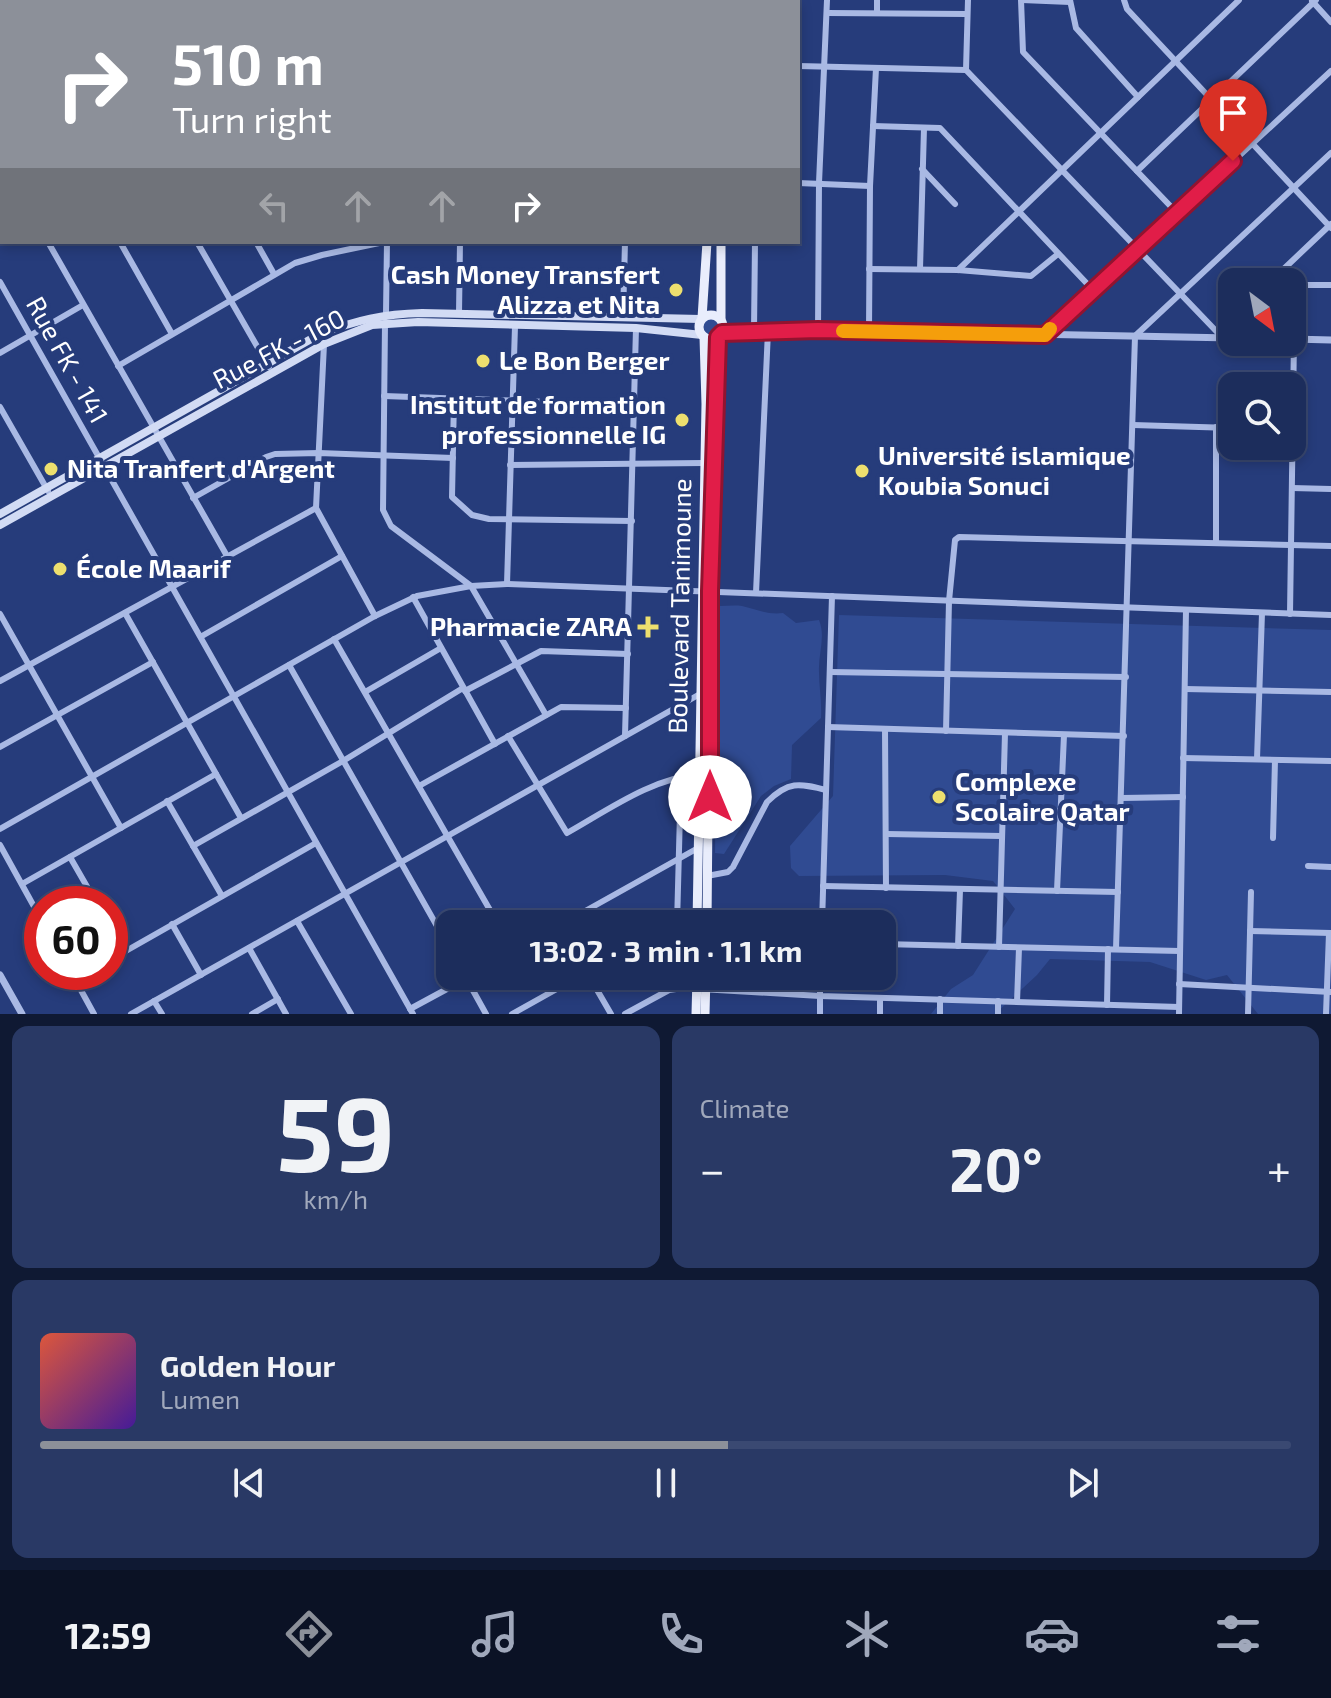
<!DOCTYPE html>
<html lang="en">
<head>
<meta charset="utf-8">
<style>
	:root { --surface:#1c2d5c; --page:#293965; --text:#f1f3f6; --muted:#a0a8bb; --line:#3a4972; --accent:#8c9099 }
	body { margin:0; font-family:"Exo 2",sans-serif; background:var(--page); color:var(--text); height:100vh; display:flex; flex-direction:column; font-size:30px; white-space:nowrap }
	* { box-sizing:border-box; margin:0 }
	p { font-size:26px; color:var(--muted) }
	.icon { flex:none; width:44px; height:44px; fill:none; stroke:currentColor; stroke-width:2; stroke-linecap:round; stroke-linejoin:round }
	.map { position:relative; height:1014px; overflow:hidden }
	.drawer { display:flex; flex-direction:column; gap:12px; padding:12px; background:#0f1933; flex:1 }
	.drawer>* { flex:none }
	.guide { position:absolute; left:0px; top:0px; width:800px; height:244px; box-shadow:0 4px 12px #0003,0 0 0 2px var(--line); background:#8c9099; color:#fff; overflow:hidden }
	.needle { width:52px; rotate:148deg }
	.controls { position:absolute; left:1218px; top:268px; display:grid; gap:16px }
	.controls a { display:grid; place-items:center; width:88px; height:88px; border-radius:16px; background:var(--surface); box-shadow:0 4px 12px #0003,0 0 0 2px var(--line); font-size:40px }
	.speed { position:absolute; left:24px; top:886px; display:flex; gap:16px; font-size:40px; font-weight:700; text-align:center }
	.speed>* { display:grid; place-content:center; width:104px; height:104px; border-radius:50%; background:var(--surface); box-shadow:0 4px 12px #0003,0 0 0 2px var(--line); line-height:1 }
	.speed .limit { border:12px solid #d22; background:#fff; color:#111 }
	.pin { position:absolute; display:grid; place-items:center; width:68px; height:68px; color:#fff; margin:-82px -34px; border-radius:50% 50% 50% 0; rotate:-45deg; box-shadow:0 0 8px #0007 }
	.pin .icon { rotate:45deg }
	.me { position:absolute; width:88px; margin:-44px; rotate:0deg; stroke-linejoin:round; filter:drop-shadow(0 0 6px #0008) }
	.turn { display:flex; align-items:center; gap:28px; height:168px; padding:0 40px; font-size:36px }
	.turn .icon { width:104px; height:104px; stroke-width:2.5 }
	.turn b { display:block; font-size:56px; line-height:68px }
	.lanes { display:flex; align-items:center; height:76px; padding:0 40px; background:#0003; justify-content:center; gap:40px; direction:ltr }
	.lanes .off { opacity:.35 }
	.big { font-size:60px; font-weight:700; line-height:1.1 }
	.drawer .tile { flex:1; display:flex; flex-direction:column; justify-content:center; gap:12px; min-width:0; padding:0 28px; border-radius:16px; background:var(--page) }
	.drawer .dial { align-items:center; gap:0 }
	.dial b { font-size:104px; line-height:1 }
	.song { display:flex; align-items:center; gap:24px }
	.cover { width:96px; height:96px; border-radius:12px; background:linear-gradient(135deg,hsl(10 70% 55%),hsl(260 70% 35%)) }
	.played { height:8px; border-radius:4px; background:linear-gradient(90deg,var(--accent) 55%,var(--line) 55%) }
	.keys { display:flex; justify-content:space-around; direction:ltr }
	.heat { display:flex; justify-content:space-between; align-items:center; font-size:44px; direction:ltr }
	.drawer .tiles { flex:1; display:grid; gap:12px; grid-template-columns:1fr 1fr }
	.tile:last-child { grid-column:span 2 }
	.trip { position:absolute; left:436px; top:910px; width:460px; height:80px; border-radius:16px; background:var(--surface); box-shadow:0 4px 12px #0003,0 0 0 2px var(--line); font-weight:700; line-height:80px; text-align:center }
	.dock { display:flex; height:128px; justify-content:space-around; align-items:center; background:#0b1225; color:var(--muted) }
	.dock .icon { width:56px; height:56px }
	.dock .selected { color:var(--accent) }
	.dock b { font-size:36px; color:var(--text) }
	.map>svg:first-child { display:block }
	.green { fill:#304b92 }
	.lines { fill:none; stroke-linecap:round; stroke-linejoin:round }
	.minor { stroke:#a9b9e4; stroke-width:6 }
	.tertiary { stroke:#a9b9e4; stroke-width:7 }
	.secondary { stroke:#d2dbf4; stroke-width:8 }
	.primary { stroke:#e9edfc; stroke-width:9 }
	.route-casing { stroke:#92132f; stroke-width:20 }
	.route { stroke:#e11d48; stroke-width:14 }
	.slow { stroke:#f59e0b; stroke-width:14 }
	.poi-dot { fill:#eddf6e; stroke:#263c7b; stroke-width:3 }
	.labels { text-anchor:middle; stroke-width:8; stroke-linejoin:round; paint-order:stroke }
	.poi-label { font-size:26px; font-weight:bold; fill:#fff; stroke:#263c7b; text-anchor:start }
	.street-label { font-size:26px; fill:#fff; stroke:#263c7b }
</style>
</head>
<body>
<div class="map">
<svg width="1331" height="1014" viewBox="0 0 1331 1014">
	<rect width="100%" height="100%" fill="#263c7b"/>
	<g class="green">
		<circle cx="712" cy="327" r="9"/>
		<path d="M720,606C727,606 735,605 742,606C756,609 767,615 783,613L796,623L819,620C826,637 818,654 819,672C819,687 822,702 821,718L792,745L791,779L774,786L761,796L724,854L715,853L716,700Z"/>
		<path d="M839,615L1331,630V1014H1258L1227,975L1206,980L1150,962L1050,959L1037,975L995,1014H931L951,989L973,975L1015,909L993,881L945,875L799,876L791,868L790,846L833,796Z"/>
	</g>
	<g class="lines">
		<g class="minor">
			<path d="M62,0L63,2"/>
			<path d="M145,0L146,2"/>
			<path d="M968,0L966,70L1218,333"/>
			<path d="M1021,0L1023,52L1177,213"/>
			<path d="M1022,0L1070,2"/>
			<path d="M1070,0L1076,28L1138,97"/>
			<path d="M1124,0L1127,9L1331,228"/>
			<path d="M1312,1L1331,22"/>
			<path d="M32,2L35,0"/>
			<path d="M190,2L195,0"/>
			<path d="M393,2V0"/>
			<path d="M462,2V0"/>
			<path d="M635,2V0"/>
			<path d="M753,2V0"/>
			<path d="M827,13L967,14"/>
			<path d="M877,13V0"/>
			<path d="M0,20L2,19"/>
			<path d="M798,66L966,70"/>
			<path d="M0,103L2,102"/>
			<path d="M873,126L940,128L1093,290"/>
			<path d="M922,169L955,204"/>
			<path d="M1137,171L1316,0"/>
			<path d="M798,183L870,186"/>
			<path d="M0,186L2,185"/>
			<path d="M48,242L227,556"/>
			<path d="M120,242L172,334"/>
			<path d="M197,242L269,367"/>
			<path d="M256,242L274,274"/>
			<path d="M869,269L958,270L1031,276L1058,254"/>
			<path d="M920,269L924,128"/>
			<path d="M958,270L1239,0"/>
			<path d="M0,282L413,1014"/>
			<path d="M1270,282L1331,224"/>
			<path d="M1292,285H1331"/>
			<path d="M386,314L387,242"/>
			<path d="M459,314L460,242"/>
			<path d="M623,318L625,242"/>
			<path d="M385,323L383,510L391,526L471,586L546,715"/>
			<path d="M818,330L819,183L827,0"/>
			<path d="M754,331L755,242"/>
			<path d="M869,331L870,186L876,68"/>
			<path d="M1218,333L1232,319"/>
			<path d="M1045,335L1331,71"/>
			<path d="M324,344L316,508L375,616"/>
			<path d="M0,353L83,305"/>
			<path d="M118,366L295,263L322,255L384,242"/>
			<path d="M384,396L634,405"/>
			<path d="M454,398L452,497L472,515L489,519L632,521"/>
			<path d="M0,407L48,491"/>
			<path d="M1133,425L1232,428"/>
			<path d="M1216,427V543"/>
			<path d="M510,465L704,463"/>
			<path d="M1292,488L1331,489"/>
			<path d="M193,498L266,457L275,454L319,453L453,458"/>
			<path d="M507,584L515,326"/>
			<path d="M756,593L768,331"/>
			<path d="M413,597L495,744"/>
			<path d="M125,613L241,818"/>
			<path d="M0,614L121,828"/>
			<path d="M1290,614L1294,339"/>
			<path d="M202,636L342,556"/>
			<path d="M334,639L498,924"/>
			<path d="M289,665L450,949"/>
			<path d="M830,672L1126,677"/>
			<path d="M0,681L316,508"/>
			<path d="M1185,689L1331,692"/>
			<path d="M465,691L541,651L628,654"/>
			<path d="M365,692L441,648"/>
			<path d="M828,727L1124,736"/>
			<path d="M885,729L886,888"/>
			<path d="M946,731L949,601L955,540L959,537L1331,546"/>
			<path d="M508,736L567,833C608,810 652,778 700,774"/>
			<path d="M625,736L636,328"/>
			<path d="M0,747L153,662"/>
			<path d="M1183,758L1331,761"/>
			<path d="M1257,759L1262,613"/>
			<path d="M419,786L561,707L626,708"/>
			<path d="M1122,798L1183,797"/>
			<path d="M167,801L222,896"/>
			<path d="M1060,810L1121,809"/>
			<path d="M0,829L375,616L417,596L471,586L507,584L1331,615"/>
			<path d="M887,834L1001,836"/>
			<path d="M1273,838L1275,760"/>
			<path d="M0,845L42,921"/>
			<path d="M193,846L343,761L463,688"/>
			<path d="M70,857L97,904"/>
			<path d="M1308,866L1331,867"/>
			<path d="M707,876L728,872L733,867L767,802C788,781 799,783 826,790"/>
			<path d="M22,884L216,774"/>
			<path d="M823,886L1118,892"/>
			<path d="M1057,891L1064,735"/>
			<path d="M297,921L351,1014"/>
			<path d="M676,922L697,910"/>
			<path d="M172,924L201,975"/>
			<path d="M562,924L698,848"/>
			<path d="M677,924L681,776"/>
			<path d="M822,924L832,596"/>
			<path d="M110,928L123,952"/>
			<path d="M1250,931L1331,933"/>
			<path d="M882,944L1180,951"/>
			<path d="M958,946L960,890"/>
			<path d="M999,947L1005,733"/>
			<path d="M249,948L286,1014"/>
			<path d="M1116,949L1135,336L1331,153"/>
			<path d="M110,960L316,843"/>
			<path d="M71,972L94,1014"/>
			<path d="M465,976L486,1014"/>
			<path d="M589,976L611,1014"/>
			<path d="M75,980L89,972"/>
			<path d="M1179,984L1331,992"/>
			<path d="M675,989V976"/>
			<path d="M154,1001L162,1014"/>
			<path d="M1017,1002L1019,948"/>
			<path d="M1107,1005L1108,949"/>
			<path d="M410,1009L471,976"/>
			<path d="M131,1014L700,694"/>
			<path d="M252,1014L278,999"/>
			<path d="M512,1014L580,976"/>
			<path d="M625,1014L669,990L683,988L820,996L1179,1007"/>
			<path d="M820,1014V976"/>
			<path d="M880,1014V998"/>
			<path d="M940,1014V999"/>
			<path d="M998,1014V1001"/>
			<path d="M1179,1014L1186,610"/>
			<path d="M1248,1014L1251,892"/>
			<path d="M1326,1014L1329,933"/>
		</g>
		<g class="tertiary">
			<path d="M722,333L818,330L1232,338"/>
			<path d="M1292,339L1331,340"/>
			<path d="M0,975L22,1014"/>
		</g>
		<g class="secondary">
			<path d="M0,514L320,334C357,320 383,314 422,313L701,319"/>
			<path d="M0,525L324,344L372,325L418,322L636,328L702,335"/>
		</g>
		<g class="primary">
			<path d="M715,2V0"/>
			<path d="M727,2V0"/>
			<path d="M721,242V319"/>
			<circle cx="711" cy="327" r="12"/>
			<path d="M702,318L707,242"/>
			<path d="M697,924L706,404L704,337"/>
			<path d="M707,924L710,591L718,337"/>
			<path d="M696,1014L697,976"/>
			<path d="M705,1014L706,976"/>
		</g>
	</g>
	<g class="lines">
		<g class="route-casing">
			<path id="route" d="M710,797V591L718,337L722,333L818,330L1045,335L1233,161"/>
		</g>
		<use href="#route" class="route"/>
		<path class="slow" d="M843,331L1045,335L1050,329"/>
	</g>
	<g class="poi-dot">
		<circle cx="676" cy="290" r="8"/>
		<circle cx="483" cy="361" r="8"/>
		<circle cx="682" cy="420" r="8"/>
		<circle cx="51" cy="469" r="8"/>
		<circle cx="862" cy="471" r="8"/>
		<circle cx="60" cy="569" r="8"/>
		<path d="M644 615h8v8h8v8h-8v8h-8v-8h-8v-8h8z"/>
		<circle cx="939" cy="797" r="8"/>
	</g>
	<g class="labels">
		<g class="poi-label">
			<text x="660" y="284" text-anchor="end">Cash Money Transfert<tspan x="660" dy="30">Alizza et Nita</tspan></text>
			<text x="499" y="370">Le Bon Berger</text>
			<text x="666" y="414" text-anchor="end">Institut de formation<tspan x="666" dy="30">professionnelle IG</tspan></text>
			<text x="878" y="465">Université islamique<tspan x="878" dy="30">Koubia Sonuci</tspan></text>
			<text x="67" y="478">Nita Tranfert d'Argent</text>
			<text x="76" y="578">École Maarif</text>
			<text x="632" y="636" text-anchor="end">Pharmacie ZARA</text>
			<text x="955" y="791">Complexe<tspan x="955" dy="30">Scolaire Qatar</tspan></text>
		</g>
		<g class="street-label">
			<text transform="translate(279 349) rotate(-27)" y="9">Rue FK - 160</text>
			<text transform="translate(67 360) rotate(61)" y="9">Rue FK - 141</text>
			<text transform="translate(680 606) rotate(-89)" y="9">Boulevard Tanimoune</text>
		</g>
	</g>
</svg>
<div class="controls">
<a><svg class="needle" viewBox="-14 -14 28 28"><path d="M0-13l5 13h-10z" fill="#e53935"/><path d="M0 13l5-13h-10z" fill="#a0a8bb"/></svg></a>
<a><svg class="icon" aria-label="search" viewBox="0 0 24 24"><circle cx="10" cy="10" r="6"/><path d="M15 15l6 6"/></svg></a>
</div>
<div class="speed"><div class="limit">60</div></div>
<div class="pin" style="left:1233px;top:161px;background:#d93025"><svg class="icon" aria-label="arrive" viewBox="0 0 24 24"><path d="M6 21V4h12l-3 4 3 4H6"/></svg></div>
<svg class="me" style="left:710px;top:797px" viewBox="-20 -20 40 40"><circle r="19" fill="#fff"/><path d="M0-13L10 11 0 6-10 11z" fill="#e11d48"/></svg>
<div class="trip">13:02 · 3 min · 1.1 km</div>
<div class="guide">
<div class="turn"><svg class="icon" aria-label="right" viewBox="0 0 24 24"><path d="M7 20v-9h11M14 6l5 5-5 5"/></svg><div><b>510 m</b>Turn right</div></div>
<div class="lanes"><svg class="icon off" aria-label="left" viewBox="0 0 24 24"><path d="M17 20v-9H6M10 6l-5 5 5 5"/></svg><svg class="icon off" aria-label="ahead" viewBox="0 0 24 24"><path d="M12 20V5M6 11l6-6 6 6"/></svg><svg class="icon off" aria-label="ahead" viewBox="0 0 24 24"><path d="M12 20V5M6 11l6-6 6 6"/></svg><svg class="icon" aria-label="right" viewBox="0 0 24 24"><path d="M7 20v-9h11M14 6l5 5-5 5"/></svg></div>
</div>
</div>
<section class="drawer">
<div class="tiles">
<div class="tile dial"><b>59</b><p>km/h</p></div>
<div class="tile"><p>Climate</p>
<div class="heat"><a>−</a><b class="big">20°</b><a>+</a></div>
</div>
<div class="tile">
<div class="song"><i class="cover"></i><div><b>Golden Hour</b><p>Lumen</p></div></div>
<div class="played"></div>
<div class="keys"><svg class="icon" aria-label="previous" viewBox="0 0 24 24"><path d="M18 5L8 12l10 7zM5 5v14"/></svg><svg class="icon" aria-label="pause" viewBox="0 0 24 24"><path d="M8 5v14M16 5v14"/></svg><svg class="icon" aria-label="next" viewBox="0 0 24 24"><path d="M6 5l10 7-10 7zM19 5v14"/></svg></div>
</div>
</div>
</section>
<nav class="dock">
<b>12:59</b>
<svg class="icon selected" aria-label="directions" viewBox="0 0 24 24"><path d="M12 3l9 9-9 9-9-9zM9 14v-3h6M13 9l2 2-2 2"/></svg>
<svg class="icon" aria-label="music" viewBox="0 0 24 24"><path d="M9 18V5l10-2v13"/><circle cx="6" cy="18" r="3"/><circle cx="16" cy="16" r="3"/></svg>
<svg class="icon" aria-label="phone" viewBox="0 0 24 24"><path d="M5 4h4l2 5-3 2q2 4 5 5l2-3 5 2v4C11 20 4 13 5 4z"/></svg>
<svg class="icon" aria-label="climate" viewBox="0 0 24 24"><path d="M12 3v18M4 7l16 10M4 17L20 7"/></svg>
<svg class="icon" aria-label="car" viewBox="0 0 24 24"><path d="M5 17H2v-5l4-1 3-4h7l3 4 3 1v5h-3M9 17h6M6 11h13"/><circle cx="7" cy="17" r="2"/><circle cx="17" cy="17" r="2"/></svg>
<svg class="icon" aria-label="filters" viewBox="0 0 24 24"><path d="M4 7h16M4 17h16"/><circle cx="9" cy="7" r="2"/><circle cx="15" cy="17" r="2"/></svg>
</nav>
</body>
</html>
